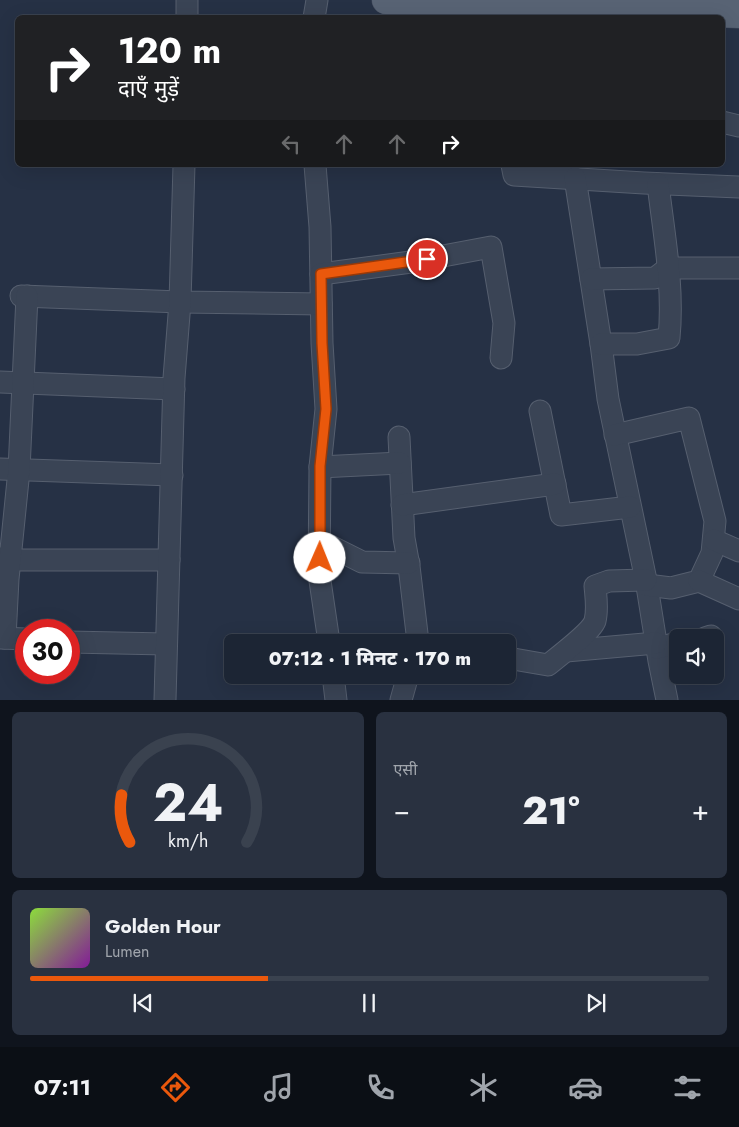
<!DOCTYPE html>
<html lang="hi">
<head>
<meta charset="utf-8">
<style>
	:root { --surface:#1c2534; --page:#293140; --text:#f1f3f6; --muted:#a0a5ac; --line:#3a424f; --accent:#ea580c }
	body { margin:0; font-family:Jost,"Noto Sans Devanagari",sans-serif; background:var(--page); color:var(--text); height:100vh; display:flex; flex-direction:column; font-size:19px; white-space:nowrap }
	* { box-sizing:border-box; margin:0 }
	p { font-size:16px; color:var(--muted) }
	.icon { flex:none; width:28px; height:28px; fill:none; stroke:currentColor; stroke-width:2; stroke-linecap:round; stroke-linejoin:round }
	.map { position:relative; height:700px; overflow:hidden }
	.drawer { display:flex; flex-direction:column; gap:12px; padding:12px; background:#0f141d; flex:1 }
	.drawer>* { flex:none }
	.hud { position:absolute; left:15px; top:15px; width:710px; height:152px; border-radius:8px; box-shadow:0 5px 20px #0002,0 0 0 1px var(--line); background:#202124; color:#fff; overflow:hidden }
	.fabs { position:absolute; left:669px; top:629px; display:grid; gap:10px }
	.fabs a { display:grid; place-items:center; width:55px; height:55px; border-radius:8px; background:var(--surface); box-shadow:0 5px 20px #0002,0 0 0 1px var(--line); font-size:25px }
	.speed { position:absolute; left:15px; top:619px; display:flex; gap:10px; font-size:25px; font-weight:700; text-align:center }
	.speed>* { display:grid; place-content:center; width:65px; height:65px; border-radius:50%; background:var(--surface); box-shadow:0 5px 20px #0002,0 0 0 1px var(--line); line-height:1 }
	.speed .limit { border:8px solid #d22; background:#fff; color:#111 }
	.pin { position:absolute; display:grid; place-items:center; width:42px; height:42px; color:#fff; margin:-21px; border:2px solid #fff; border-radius:50%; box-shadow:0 1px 5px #0007 }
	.me { position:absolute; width:55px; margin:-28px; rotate:1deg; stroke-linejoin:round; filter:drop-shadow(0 0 4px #0008) }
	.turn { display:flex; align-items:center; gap:18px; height:105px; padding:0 20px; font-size:22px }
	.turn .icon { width:65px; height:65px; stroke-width:2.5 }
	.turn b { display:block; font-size:35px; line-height:42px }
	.lanes { display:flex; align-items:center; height:48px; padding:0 20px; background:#0003; justify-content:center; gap:25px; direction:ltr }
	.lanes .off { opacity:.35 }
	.big { font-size:38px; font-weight:800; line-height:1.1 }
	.drawer .widget { flex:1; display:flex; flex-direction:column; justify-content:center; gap:8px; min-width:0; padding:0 18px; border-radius:8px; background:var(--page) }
	.drawer .dial { align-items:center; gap:0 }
	.dial svg { height:130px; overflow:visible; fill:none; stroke:var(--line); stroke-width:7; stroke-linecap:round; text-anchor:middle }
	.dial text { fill:var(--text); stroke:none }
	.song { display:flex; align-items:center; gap:15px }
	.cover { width:60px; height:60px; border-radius:8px; background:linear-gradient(135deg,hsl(90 70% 55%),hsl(290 70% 35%)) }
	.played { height:5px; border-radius:2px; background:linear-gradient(90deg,var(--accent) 35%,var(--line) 35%) }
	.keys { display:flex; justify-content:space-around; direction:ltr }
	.heat { display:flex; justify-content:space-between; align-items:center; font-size:28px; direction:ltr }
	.drawer .tiles { flex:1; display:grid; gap:12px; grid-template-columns:1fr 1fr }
	.widget:last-child { grid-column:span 2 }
	.trip { position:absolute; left:224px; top:634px; width:292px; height:50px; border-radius:8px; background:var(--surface); box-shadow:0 5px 20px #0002,0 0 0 1px var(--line); font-weight:800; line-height:50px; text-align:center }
	.dock { display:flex; height:80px; justify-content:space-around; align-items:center; background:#0b0f15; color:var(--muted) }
	.dock .icon { width:35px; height:35px }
	.dock .current { color:var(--accent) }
	.dock b { font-size:22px; color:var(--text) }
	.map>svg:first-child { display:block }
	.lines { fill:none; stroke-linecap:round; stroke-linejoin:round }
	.minor-casing { stroke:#565f6f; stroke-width:23 }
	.major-casing { stroke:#444d5e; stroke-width:29 }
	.minor { stroke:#3a4455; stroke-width:21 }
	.major { stroke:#586374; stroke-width:28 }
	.route-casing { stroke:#983908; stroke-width:12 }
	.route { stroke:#ea580c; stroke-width:9 }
</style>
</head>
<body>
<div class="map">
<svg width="739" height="700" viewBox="0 0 739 700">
	<rect width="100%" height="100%" fill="#263145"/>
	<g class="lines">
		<g class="minor-casing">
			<g id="minor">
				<path d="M187,18V0"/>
				<path d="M314,18L317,0"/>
				<path d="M722,122L739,126"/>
				<path d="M315,165L320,227L322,343L326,409L320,467L319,574L329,642"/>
				<path d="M512,165L514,175L644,183L739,187"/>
				<path d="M575,178L601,344L608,399L646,580L659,661L667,700"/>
				<path d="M321,274L411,262L491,247L504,323L501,358"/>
				<path d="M591,279L655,278L668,268H739"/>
				<path d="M21,296L180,302L321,304"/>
				<path d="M601,344H637L669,338C674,287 664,235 658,184"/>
				<path d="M0,382L174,389"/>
				<path d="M540,411L561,515L630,507"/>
				<path d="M615,435L689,418L715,521L712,553L699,581L671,588L647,585"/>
				<path d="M399,437L404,538L409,566L418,642"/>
				<path d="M320,467L400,463"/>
				<path d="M0,469L172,475"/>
				<path d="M402,505L555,484"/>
				<path d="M714,540L739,551"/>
				<path d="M320,541L362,562L409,563"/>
				<path d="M0,558L21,560H169"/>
				<path d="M699,581L739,599"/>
				<path d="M0,638L26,639"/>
				<path d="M5,638L8,579L19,470L27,296"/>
				<path d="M705,638L711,636"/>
				<path d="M69,642L166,644"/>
				<path d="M657,648L678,643"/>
				<path d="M566,651L656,643"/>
				<path d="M508,658L548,665C558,657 591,632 595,621C598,609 596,598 595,586L609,581L646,580"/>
				<path d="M333,675L336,700"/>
				<path d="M165,700L174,378L180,302L184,165"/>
				<path d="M401,700L408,675"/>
			</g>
		</g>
		<g class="major-casing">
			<path id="major" d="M386,0L739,14"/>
		</g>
		<use href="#minor" class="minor"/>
		<use href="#major" class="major"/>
	</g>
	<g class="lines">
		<g class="route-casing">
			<path id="route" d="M320,558V466L326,409L322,343L321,274L427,259"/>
		</g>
		<use href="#route" class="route"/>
	</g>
</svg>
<div class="fabs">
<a><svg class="icon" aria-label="sound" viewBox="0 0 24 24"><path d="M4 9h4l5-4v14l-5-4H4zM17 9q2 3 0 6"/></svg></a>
</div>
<div class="speed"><div class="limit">30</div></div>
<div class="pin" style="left:427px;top:259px;background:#d93025"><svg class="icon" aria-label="arrive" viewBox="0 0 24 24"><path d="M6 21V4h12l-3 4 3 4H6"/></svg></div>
<svg class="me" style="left:320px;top:558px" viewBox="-20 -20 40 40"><circle r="19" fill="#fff"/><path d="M0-13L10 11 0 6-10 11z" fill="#ea580c"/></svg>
<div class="trip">07:12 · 1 मिनट · 170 m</div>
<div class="hud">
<div class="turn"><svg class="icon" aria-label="right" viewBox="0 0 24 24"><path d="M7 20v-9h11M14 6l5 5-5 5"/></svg><div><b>120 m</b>दाएँ मुड़ें</div></div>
<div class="lanes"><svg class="icon off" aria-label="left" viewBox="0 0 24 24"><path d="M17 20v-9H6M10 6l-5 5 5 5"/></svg><svg class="icon off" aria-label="ahead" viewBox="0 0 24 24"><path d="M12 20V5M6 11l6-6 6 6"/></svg><svg class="icon off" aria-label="ahead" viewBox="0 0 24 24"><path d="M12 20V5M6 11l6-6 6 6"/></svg><svg class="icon" aria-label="right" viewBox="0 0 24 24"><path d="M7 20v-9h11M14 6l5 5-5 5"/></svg></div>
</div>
</div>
<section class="drawer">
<div class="tiles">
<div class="widget dial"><svg viewBox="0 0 100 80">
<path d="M14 69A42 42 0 1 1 86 69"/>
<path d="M14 69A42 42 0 0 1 9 40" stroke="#ea580c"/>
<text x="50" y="56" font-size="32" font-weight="700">24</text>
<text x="50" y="72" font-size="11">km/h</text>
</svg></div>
<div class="widget"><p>एसी</p>
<div class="heat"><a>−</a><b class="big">21°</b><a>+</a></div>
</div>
<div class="widget">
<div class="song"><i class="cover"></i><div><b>Golden Hour</b><p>Lumen</p></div></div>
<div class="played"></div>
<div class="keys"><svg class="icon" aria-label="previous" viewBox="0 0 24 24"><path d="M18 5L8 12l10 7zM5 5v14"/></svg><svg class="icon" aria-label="pause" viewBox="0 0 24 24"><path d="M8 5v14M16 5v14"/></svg><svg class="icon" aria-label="next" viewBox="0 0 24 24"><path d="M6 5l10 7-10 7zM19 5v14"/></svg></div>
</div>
</div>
</section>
<nav class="dock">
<b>07:11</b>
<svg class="icon current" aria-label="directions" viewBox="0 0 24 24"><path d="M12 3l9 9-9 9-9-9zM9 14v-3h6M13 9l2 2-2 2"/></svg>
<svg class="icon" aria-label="music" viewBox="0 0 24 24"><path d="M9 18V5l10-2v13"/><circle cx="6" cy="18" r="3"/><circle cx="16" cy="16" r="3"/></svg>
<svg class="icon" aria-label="phone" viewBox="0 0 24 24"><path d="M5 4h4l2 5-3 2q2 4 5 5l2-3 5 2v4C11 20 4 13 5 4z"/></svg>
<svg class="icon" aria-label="climate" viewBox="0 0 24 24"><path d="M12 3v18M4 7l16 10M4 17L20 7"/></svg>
<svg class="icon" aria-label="car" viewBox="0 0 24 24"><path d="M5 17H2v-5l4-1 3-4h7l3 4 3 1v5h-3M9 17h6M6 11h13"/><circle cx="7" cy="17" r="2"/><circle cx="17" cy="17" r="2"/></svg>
<svg class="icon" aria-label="filters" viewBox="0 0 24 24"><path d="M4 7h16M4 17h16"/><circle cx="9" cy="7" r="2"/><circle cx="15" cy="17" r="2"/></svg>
</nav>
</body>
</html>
